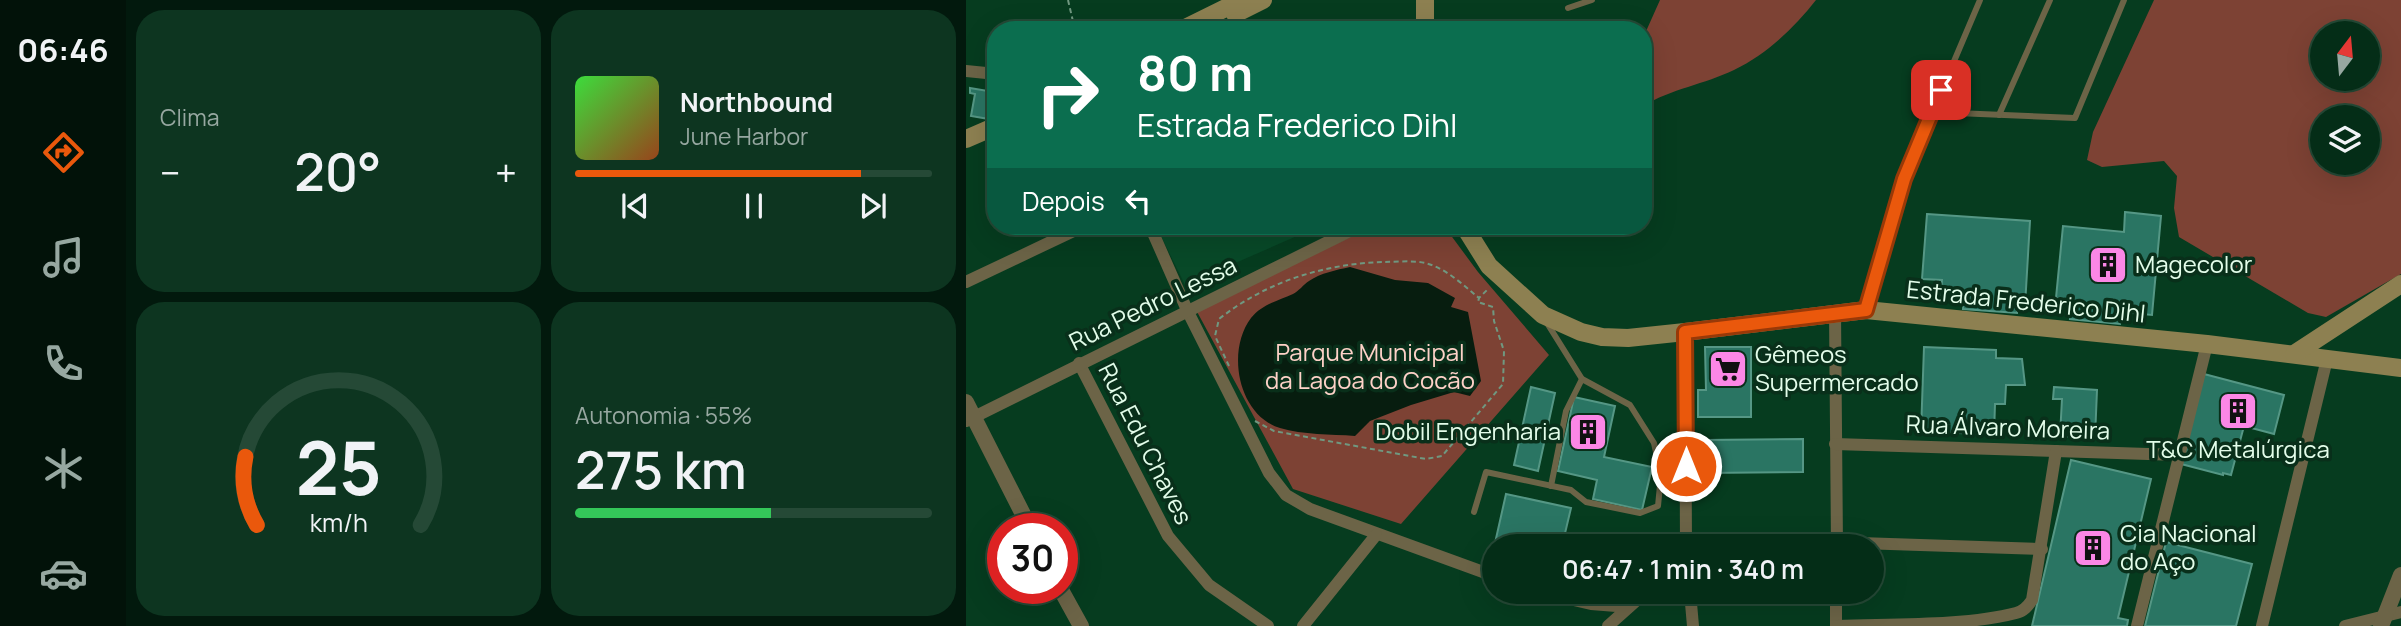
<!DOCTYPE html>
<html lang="pt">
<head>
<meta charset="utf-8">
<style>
	:root { --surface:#042d17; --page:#0d3520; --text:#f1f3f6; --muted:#97a8a1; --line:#254936; --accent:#ea580c }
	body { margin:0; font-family:Manrope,sans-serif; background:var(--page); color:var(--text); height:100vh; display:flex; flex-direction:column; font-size:26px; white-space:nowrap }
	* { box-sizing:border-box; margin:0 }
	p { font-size:23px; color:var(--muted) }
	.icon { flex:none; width:38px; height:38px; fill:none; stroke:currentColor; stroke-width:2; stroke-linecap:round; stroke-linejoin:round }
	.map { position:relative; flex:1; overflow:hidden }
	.side { display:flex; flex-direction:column; gap:10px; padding:10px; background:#02190d; width:840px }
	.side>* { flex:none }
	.top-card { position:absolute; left:21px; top:21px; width:665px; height:214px; border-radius:28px; box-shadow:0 7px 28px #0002,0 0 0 2px var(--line); background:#0b6e4f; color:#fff; overflow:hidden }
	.needle { width:46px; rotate:16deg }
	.fabs { position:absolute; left:1344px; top:21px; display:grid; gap:14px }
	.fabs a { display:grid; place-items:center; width:70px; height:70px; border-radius:50%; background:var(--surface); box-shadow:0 7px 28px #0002,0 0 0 2px var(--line); font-size:35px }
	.speed { position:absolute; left:21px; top:513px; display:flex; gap:14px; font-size:35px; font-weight:700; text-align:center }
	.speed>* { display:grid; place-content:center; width:91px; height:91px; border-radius:50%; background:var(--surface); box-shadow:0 7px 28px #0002,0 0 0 2px var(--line); line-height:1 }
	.speed .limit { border:10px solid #d22; background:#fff; color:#111 }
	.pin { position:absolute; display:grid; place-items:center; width:60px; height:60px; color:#fff; margin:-30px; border-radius:14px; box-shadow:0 4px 10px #0006 }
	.me { position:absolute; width:77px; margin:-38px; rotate:0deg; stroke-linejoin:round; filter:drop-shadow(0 0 5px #0008) }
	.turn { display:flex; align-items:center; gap:24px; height:147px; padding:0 35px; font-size:32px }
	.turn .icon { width:91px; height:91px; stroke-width:2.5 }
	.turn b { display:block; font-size:49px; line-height:60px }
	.then { display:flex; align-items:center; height:66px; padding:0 35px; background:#0003; gap:14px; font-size:26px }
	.big { font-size:52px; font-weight:600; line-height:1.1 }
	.side .card { flex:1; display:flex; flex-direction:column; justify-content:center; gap:10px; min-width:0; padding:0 24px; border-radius:28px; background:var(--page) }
	.side .dial { align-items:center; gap:0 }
	.dial svg { height:182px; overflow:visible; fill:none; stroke:var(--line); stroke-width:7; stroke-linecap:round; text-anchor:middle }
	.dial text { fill:var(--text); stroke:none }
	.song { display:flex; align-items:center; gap:21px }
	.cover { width:84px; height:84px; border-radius:10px; background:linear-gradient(135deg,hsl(120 70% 55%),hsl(20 70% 35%)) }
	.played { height:7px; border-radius:4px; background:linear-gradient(90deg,var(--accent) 80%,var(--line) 80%) }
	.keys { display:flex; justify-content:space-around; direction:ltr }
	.heat { display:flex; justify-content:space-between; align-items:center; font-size:38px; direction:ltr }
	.charge { height:10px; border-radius:5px; background:linear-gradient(90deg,#34c759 55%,var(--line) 0) }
	.side .tiles { flex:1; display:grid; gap:10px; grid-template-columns:repeat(2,1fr) }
	.trip { position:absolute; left:516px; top:534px; width:402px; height:70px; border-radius:35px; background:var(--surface); box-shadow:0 7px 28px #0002,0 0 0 2px var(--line); font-weight:600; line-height:70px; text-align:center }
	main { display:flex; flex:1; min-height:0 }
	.menu { display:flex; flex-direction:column; width:126px; justify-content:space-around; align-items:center; background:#021209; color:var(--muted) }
	.menu .icon { width:49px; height:49px }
	.menu .current { color:var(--accent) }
	.menu b { font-size:32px; color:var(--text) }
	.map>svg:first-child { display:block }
	.built { fill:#084928 }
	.green { fill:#7d4234; fill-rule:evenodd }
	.water { fill:#071d0f }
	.building { fill:#2a7563; stroke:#559785; stroke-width:2 }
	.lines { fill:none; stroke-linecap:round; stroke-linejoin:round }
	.path { stroke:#709880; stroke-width:2; stroke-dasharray:5 3.5; stroke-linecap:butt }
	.service { stroke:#6c6447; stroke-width:6 }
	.minor { stroke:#6c6447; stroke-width:12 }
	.tertiary { stroke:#6c6447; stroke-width:16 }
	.secondary { stroke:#8d8051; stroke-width:18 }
	.route-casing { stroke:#983908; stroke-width:18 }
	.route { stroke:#ea580c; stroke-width:12 }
	.labels { text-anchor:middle; stroke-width:7; stroke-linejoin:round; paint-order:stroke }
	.poi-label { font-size:24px; fill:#e3fdea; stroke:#092f1a; text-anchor:start }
	.street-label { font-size:24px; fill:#e3fdea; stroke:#092f1a }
	.park-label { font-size:24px; fill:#fed2c8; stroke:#092f1a }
</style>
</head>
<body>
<main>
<nav class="menu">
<b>06:46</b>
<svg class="icon current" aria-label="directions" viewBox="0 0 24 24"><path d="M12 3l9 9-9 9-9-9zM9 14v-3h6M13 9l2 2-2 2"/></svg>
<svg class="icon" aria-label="music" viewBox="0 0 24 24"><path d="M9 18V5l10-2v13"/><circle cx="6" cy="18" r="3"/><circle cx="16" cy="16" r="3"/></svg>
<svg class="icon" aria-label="phone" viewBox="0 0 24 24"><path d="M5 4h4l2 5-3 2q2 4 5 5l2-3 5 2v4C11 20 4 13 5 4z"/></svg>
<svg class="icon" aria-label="climate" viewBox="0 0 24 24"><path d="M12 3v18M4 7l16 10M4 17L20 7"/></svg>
<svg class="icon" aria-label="car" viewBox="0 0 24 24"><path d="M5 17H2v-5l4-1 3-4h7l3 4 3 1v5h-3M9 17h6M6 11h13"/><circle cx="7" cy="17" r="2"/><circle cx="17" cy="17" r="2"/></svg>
</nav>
<section class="side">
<div class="tiles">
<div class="card"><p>Clima</p>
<div class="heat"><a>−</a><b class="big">20°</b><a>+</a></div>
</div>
<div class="card">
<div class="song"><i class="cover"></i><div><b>Northbound</b><p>June Harbor</p></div></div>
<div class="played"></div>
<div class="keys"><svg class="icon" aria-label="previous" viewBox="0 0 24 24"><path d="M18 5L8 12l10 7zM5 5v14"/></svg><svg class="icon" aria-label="pause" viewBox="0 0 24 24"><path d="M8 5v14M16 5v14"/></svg><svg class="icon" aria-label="next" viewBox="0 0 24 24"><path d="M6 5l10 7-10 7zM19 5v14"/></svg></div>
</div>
<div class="card dial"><svg viewBox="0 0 100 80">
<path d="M14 69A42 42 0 1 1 86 69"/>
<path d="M14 69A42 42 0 0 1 9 39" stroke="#ea580c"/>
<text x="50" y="56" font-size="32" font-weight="700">25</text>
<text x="50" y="72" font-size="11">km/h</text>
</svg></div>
<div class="card"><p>Autonomia · 55%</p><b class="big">275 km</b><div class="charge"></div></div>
</div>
</section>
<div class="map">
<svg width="1435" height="626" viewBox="0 0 1435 626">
	<rect width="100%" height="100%" fill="#063c1f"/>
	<path class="built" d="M190,226H354L219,285Z"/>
	<g class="green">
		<path d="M694,0H850C828,28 801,54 768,70C739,84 705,89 677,106V38Z"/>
		<path d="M1188,0H1435V274L1360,317L1342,313L1213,237L1208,208L1211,176L1198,161L1136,167L1121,160L1127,132ZM1356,33H1402V79H1356ZM1356,117H1402V163H1356Z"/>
		<path d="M409,226H478L512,272L583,355L435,524L327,489L229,308Z"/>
	</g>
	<path class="water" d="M384,267L429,280L462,283L489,298L485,307L502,312L515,381L504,396L488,392L445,405L404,421L389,436C365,434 337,435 314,428C272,415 260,351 285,318C296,304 312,301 327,294C333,291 337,285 343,281C355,273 370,270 384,267Z"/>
	<g class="building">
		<path d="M4,88L28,92L23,119L5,116L9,94L4,93Z"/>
		<path d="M1159,212L1195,216L1186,315L1155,312L1154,324L1104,319L1106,300L1090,298L1097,226L1158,232Z"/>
		<path d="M961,214L1064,221L1059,306L1051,305V313L997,309L998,299L975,297L976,280L956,279Z"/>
		<path d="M739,347H785V417H732V390H740Z"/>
		<path d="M958,347L1030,350V358L1056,359L1059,385H1040L1039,404H1029L1028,434L955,432Z"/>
		<path d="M1238,374L1318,395L1308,434L1278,426L1265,475L1257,473V475L1215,464Z"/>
		<path d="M565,387L589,393L572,471L548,465Z"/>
		<path d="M1088,387L1131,390L1129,438L1094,436L1096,399H1087Z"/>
		<path d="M608,397L649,406L638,457L686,467L676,510L627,499L631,480L592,471Z"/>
		<path d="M837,439V472L738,473V440Z"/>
		<path d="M1105,460L1185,479L1152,618L1162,620L1161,626H1066Z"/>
		<path d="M540,494L605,508L596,546L529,543Z"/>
		<path d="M1200,542L1286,564L1270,626H1179Z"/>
	</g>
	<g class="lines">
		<g class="path">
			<path d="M102,0L109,30"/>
			<path d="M263,366L249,336L253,319C300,282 357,264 417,262C430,262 446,260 459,263C480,268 497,285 513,298L523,288"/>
			<path d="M289,421L308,431L460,459L476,456L537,384L538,351L528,321L527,307L512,302L513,298"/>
		</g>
		<g class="service">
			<path d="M602,8L626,0"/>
			<path d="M966,112L1109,118L1158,0"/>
			<path d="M1033,115L1084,0"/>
			<path d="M901,308L938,179L1014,0"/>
			<path d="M585,486L600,411L616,379"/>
			<path d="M508,512L520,472L605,490L620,502L674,513L692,506L695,475L688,443L664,405L616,379L581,323"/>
		</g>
		<g class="minor">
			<path d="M0,71L30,74"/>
			<path d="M184,226L221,310L303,473L320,495L344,509L528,576"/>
			<path d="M0,282L118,226"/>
			<path d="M869,311L871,546"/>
			<path d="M719,332L720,546"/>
			<path d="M113,363L202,536L243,585L302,626"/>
			<path d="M0,421L394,226"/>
			<path d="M869,444L1213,455"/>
			<path d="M764,546L789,541H833L1076,549"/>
			<path d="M573,592L625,604L663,607"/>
			<path d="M724,592L727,626"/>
			<path d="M337,626L410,535"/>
			<path d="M642,626L680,592"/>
			<path d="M870,626V592"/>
			<path d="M872,626C924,624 1001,626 1050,613C1058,611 1062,606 1066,600L1090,451"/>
			<path d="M1171,626L1241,344"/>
			<path d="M1296,626L1361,359"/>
			<path d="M1379,626L1435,612"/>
		</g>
		<g class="tertiary">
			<path d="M0,402L64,528"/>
			<path d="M94,588L115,626"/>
			<path d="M1415,626L1435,575"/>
		</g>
		<g class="secondary">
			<path d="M269,14L297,0"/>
			<path d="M215,30L276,0"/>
			<path d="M459,30V0"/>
			<path d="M0,139L30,126"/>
			<path d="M498,226L523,266L577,315L615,332L636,337L662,338L719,332L900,310L1241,344L1435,368"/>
			<path d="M1328,354L1435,284"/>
		</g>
	</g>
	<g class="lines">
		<g class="route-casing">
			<path id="route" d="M720,466L719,332L900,310L938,179L975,90"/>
		</g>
		<use href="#route" class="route"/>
	</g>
	<defs>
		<g id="building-square" transform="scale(2.0125)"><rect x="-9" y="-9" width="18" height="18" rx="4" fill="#fb87e6" stroke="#092f1a"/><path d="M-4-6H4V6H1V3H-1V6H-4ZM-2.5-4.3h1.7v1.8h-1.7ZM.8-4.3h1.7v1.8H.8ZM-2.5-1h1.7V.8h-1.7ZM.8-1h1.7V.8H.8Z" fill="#111"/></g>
		<g id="supermarket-square" transform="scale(2.0125)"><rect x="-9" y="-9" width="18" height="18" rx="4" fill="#fb87e6" stroke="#092f1a"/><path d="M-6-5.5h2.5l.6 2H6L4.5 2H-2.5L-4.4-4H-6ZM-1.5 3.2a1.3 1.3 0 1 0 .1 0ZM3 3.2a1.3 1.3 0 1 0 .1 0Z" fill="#111"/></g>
	</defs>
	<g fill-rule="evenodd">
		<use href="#building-square" x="1142" y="265"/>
		<use href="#supermarket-square" x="762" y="369"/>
		<use href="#building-square" x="1272" y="411"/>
		<use href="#building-square" x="622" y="432"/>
		<use href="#building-square" x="1127" y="548"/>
	</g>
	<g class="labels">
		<g class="poi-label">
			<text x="1169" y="273">Magecolor</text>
			<text x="789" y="363">Gêmeos<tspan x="789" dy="28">Supermercado</tspan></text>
			<text x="595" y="440" text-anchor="end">Dobil Engenharia</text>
			<text x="1272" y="458" text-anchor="middle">T&amp;C Metalúrgica</text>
			<text x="1154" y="542">Cia Nacional<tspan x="1154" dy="28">do Aço</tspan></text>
		</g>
		<g class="street-label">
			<text transform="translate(1060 302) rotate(6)" y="8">Estrada Frederico Dihl</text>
			<text transform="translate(187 304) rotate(-26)" y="8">Rua Pedro Lessa</text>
			<text transform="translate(1042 428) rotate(2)" y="8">Rua Álvaro Moreira</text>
			<text transform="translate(179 444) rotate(63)" y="8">Rua Edu Chaves</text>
		</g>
		<g class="park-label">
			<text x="404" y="361">Parque Municipal<tspan x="404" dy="28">da Lagoa do Cocão</tspan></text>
		</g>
	</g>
</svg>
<div class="fabs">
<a><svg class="needle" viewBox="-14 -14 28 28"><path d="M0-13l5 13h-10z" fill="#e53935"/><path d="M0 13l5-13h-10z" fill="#97a8a1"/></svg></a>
<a><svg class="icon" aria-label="layers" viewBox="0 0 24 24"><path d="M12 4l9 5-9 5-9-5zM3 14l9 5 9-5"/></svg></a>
</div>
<div class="speed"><div class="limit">30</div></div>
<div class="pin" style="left:975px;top:90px;background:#d93025"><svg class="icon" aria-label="arrive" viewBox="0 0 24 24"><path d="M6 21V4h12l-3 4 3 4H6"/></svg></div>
<svg class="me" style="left:720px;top:466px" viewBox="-20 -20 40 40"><circle r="17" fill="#ea580c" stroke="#fff" stroke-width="3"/><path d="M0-11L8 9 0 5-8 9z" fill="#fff"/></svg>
<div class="trip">06:47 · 1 min · 340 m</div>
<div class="top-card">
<div class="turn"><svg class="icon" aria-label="right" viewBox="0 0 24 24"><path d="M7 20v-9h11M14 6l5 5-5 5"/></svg><div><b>80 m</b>Estrada Frederico Dihl</div></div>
<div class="then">Depois<svg class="icon" aria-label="left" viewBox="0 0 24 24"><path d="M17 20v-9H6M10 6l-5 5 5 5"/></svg></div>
</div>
</div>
</main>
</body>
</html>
